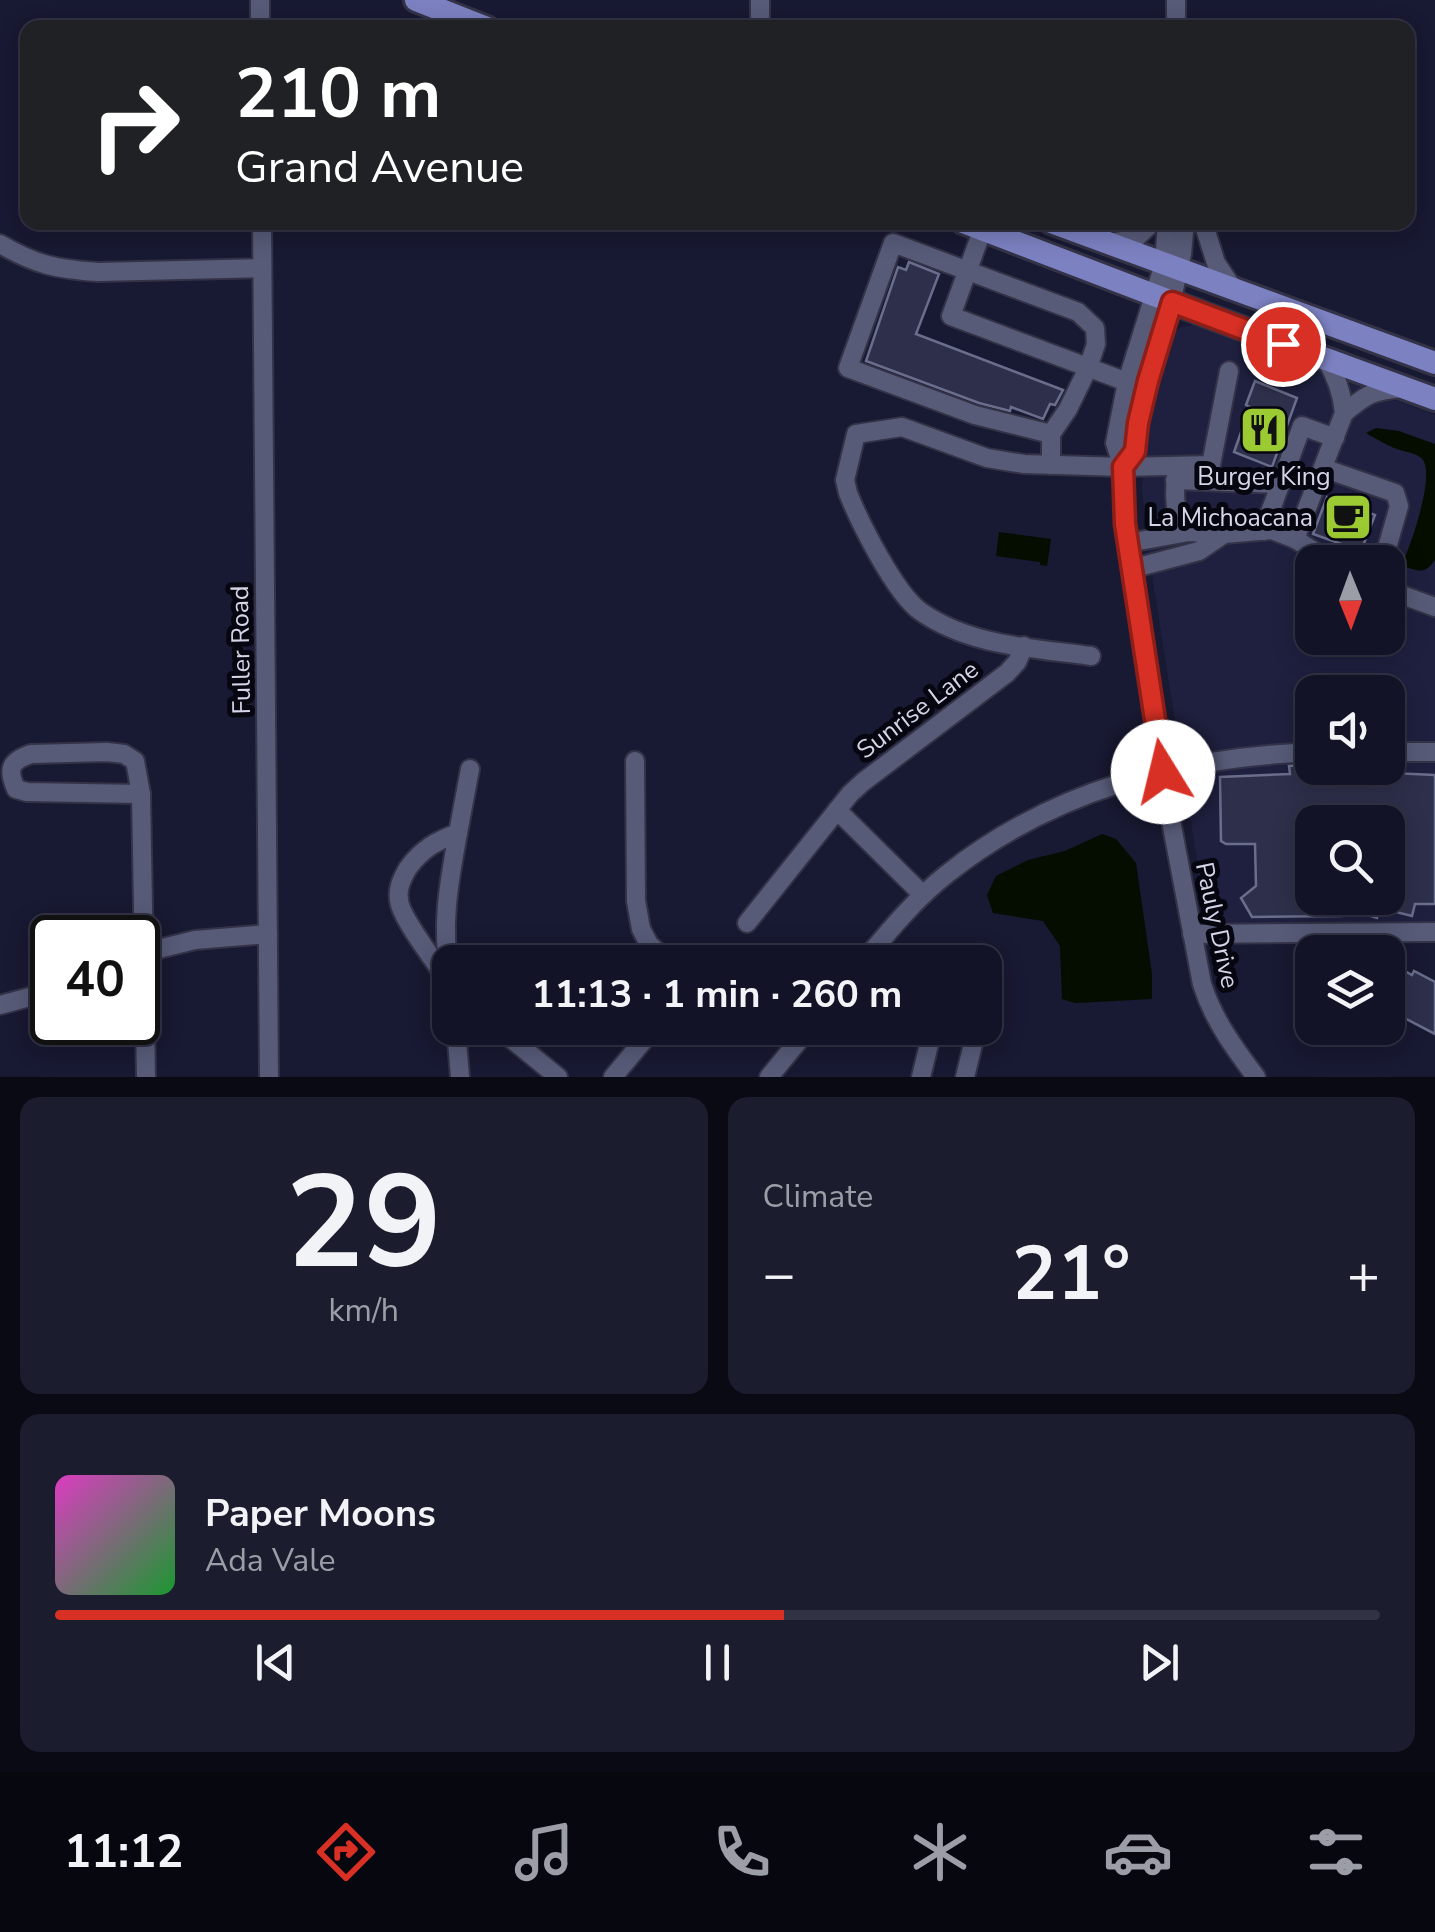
<!DOCTYPE html>
<html lang="en">
<head>
<meta charset="utf-8">
<style>
	:root { --surface:#121326; --page:#1b1c2e; --text:#f1f3f6; --muted:#9c9ea7; --line:#313243; --accent:#d93025 }
	body { margin:0; font-family:"Nunito Sans",sans-serif; background:var(--page); color:var(--text); height:100vh; display:flex; flex-direction:column; font-size:38px; white-space:nowrap }
	* { box-sizing:border-box; margin:0 }
	p { font-size:32px; color:var(--muted) }
	.icon { flex:none; width:55px; height:55px; fill:none; stroke:currentColor; stroke-width:2; stroke-linecap:round; stroke-linejoin:round }
	.map { position:relative; height:1077px; overflow:hidden }
	.sheet { display:flex; flex-direction:column; gap:20px; padding:20px; background:#0a0a15; flex:1 }
	.sheet>* { flex:none }
	.guide { position:absolute; left:20px; top:20px; width:1395px; height:210px; border-radius:20px; box-shadow:0 5px 25px #0003,0 0 0 2px var(--line); background:#202124; color:#fff; overflow:hidden }
	.needle { width:65px; rotate:179deg }
	.tools { position:absolute; left:1295px; top:545px; display:grid; gap:20px }
	.tools a { display:grid; place-items:center; width:110px; height:110px; border-radius:20px; background:var(--surface); box-shadow:0 5px 25px #0003,0 0 0 2px var(--line); font-size:50px }
	.speed { position:absolute; left:30px; top:915px; display:flex; gap:20px; font-size:50px; font-weight:700; text-align:center }
	.speed>* { display:grid; place-content:center; width:130px; height:130px; border-radius:50%; background:var(--surface); box-shadow:0 5px 25px #0003,0 0 0 2px var(--line); line-height:1 }
	.speed .limit { border:5px solid #111; border-radius:15px; background:#fff; color:#111 }
	.pin { position:absolute; display:grid; place-items:center; width:85px; height:85px; color:#fff; margin:-42px; border:5px solid #fff; border-radius:50%; box-shadow:0 2px 10px #0007 }
	.me { position:absolute; width:110px; margin:-55px; rotate:351deg; stroke-linejoin:round; filter:drop-shadow(0 0 8px #0008) }
	.turn { display:flex; align-items:center; gap:35px; height:210px; padding:0 50px; font-size:45px }
	.turn .icon { width:130px; height:130px; stroke-width:2.5 }
	.turn b { display:block; font-size:70px; line-height:85px }
	.big { font-size:75px; font-weight:700; line-height:1.1 }
	.sheet .card { flex:1; display:flex; flex-direction:column; justify-content:center; gap:15px; min-width:0; padding:0 35px; border-radius:20px; background:var(--page) }
	.sheet .dial { align-items:center; gap:0 }
	.dial b { font-size:130px; line-height:1 }
	.song { display:flex; align-items:center; gap:30px }
	.cover { width:120px; height:120px; border-radius:15px; background:linear-gradient(135deg,hsl(310 70% 55%),hsl(130 70% 35%)) }
	.played { height:10px; border-radius:5px; background:linear-gradient(90deg,var(--accent) 55%,var(--line) 55%) }
	.keys { display:flex; justify-content:space-around; direction:ltr }
	.heat { display:flex; justify-content:space-between; align-items:center; font-size:55px; direction:ltr }
	.sheet .tiles { flex:1; display:grid; gap:20px; grid-template-columns:1fr 1fr }
	.card:last-child { grid-column:span 2 }
	.trip { position:absolute; left:432px; top:945px; width:570px; height:100px; border-radius:20px; background:var(--surface); box-shadow:0 5px 25px #0003,0 0 0 2px var(--line); font-weight:700; line-height:100px; text-align:center }
	.menu { display:flex; height:160px; justify-content:space-around; align-items:center; background:#07080f; color:var(--muted) }
	.menu .icon { width:70px; height:70px }
	.menu .active { color:var(--accent) }
	.menu b { font-size:45px; color:var(--text) }
	.map>svg:first-child { display:block }
	.built { fill:#1f203f; fill-rule:evenodd }
	.water { fill:#050d00 }
	.building { fill:#2e304b; stroke:#6a6e8c; stroke-width:2.5; fill-rule:evenodd }
	.lines { fill:none; stroke-linecap:round; stroke-linejoin:round }
	.minor-casing { stroke:#333247; stroke-width:22 }
	.major-casing { stroke:#333247; stroke-width:28 }
	.minor { stroke:#585b78; stroke-width:18 }
	.major { stroke:#7c81c1; stroke-width:22 }
	.route-casing { stroke:#8d1f18; stroke-width:25 }
	.route { stroke:#d93025; stroke-width:18 }
	.labels { text-anchor:middle; stroke-width:10; stroke-linejoin:round; paint-order:stroke }
	.poi-label { font-size:25px; fill:#d4d6e8; stroke:#060610 }
	.street-label { font-size:25px; fill:#d4d6e8; stroke:#060610 }
</style>
</head>
<body>
<div class="map">
<svg width="1435" height="1077" viewBox="0 0 1435 1077">
	<rect width="100%" height="100%" fill="#181932"/>
	<path class="built" d="M1194,325L1435,415V924L1207,923L1154,588L1142,491L1146,427L1154,387L1173,334L1181,327ZM1312,562H1388V638H1312ZM1312,692H1388V768H1312ZM1312,822H1388V898H1312Z"/>
	<g class="water">
		<path d="M1376,428L1399,431L1435,444V560C1424,576 1418,570 1401,566C1410,549 1435,476 1423,460C1417,452 1403,452 1394,448C1385,444 1375,438 1366,433Z"/>
		<path d="M999,532L1051,539L1047,566L1040,565V562L996,556Z"/>
		<path d="M1102,834L1116,839L1136,863L1152,974V999L1075,1003L1062,999L1060,946L1043,921L993,913L987,895L996,876L1028,860L1065,851Z"/>
	</g>
	<g class="building">
		<path d="M909,262L939,274L916,334L1063,390L1055,405L1050,404L1043,419L1011,407L1010,411L979,403L866,361L898,267L906,270Z"/>
		<path d="M1255,381L1297,398L1272,467L1234,452L1250,407L1246,405Z"/>
		<path d="M1327,497L1375,515L1361,551L1313,534Z"/>
		<path d="M1312,764V768H1369L1370,772L1435,775V904H1415L1412,916L1380,908L1377,918L1345,908L1342,916L1252,917L1241,898L1256,886L1255,844H1226L1221,841L1220,777L1290,774L1289,766ZM1312,822H1388V898H1312Z"/>
		<path d="M1403,970L1412,975L1414,971L1435,982V1034L1391,1011L1394,1007L1388,1003V997Z"/>
	</g>
	<g class="lines">
		<g class="minor-casing">
			<g id="minor">
				<path d="M260,0V28"/>
				<path d="M760,0V28"/>
				<path d="M1176,0V28"/>
				<path d="M262,222L269,1077"/>
				<path d="M1167,222L1164,264L1127,382L1115,443L1123,467L1125,524L1168,805L1202,984C1213,1019 1234,1048 1256,1077"/>
				<path d="M1203,222L1216,263L1234,290"/>
				<path d="M982,231L951,316L1127,382"/>
				<path d="M1110,243L1135,239L1153,222"/>
				<path d="M0,244C36,265 56,269 98,272L262,268"/>
				<path d="M1344,413C1367,394 1372,391 1401,388"/>
				<path d="M1051,465V434L1068,409L1088,368L1096,344L1095,328L1078,312L893,243L848,368L975,415L1051,434"/>
				<path d="M1123,467L1135,451L1138,423L1148,381L1166,325L1182,254L1185,222"/>
				<path d="M1323,468L1395,493L1399,506L1383,562"/>
				<path d="M1176,470L1175,495L1178,533"/>
				<path d="M1175,480L1280,484"/>
				<path d="M1263,531L1302,426L1335,438"/>
				<path d="M1295,539L1344,413C1342,393 1337,377 1326,360"/>
				<path d="M1128,543L1189,532L1224,534L1272,530L1295,539L1331,562"/>
				<path d="M1131,569L1199,551L1224,534"/>
				<path d="M1388,590L1435,607"/>
				<path d="M1091,656C1033,648 969,646 920,611C895,593 860,523 848,493L845,480L856,434L902,427L987,458L1024,464L1123,467L1211,465L1229,371"/>
				<path d="M107,752L124,754L135,761L141,794L27,792L16,789C7,769 10,761 31,754Z"/>
				<path d="M1388,752H1435"/>
				<path d="M635,761L636,901L641,929L649,944L668,962"/>
				<path d="M141,794L146,1077"/>
				<path d="M837,810L923,895"/>
				<path d="M747,923L850,794L863,782L1007,673L1017,662L1024,646"/>
				<path d="M1192,934L1435,932"/>
				<path d="M138,954L195,940L268,934"/>
				<path d="M863,962C889,931 915,899 947,874C1054,789 1179,758 1312,752"/>
				<path d="M450,971C440,927 450,877 458,833"/>
				<path d="M450,984C437,964 406,925 400,905C396,891 401,880 408,868C422,849 436,841 458,833L470,769"/>
				<path d="M0,1005L52,991"/>
				<path d="M456,1028L460,1077"/>
				<path d="M498,1028L558,1077"/>
				<path d="M957,1028L976,1032L965,1077"/>
				<path d="M613,1077L654,1028"/>
				<path d="M769,1077L809,1028"/>
				<path d="M921,1077L933,1028"/>
			</g>
		</g>
		<g class="major-casing">
			<g id="major">
				<path d="M416,0L487,28"/>
				<path d="M963,222L1214,318L1435,399"/>
				<path d="M1051,222L1435,363"/>
			</g>
		</g>
		<use href="#minor" class="minor"/>
		<use href="#major" class="major"/>
	</g>
	<g class="lines">
		<g class="route-casing">
			<path id="route" d="M1163,772L1125,524L1123,467L1135,451L1138,423L1148,381L1172,302L1283,344"/>
		</g>
		<use href="#route" class="route"/>
	</g>
	<defs>
		<g id="restaurant-square" transform="scale(2.5)"><rect x="-9" y="-9" width="18" height="18" rx="4" fill="#9cca32" stroke="#060610"/><path d="M-5-6h1v4h1v-4h1v4h1v-4h1v5L-1.5 .5V6h-2V.5L-5-1ZM5-6V6H3V1.5H1.5Q1.5-4 5-6Z" fill="#111"/></g>
		<g id="cafe-square" transform="scale(2.5)"><rect x="-9" y="-9" width="18" height="18" rx="4" fill="#9cca32" stroke="#060610"/><path d="M-5.5-4.5H6V0H3Q3 3.5 0 3.5H-2.5Q-5.5 3.5-5.5 0ZM3-3.2v2h1.7v-2ZM-6 4.5H4V6H-6Z" fill="#111"/></g>
	</defs>
	<g fill-rule="evenodd">
		<use href="#restaurant-square" x="1264" y="430"/>
		<use href="#cafe-square" x="1348" y="517"/>
	</g>
	<g class="labels">
		<g class="poi-label">
			<text x="1264" y="485">Burger King</text>
			<text x="1313" y="526" text-anchor="end">La Michoacana</text>
		</g>
		<g class="street-label">
			<text transform="translate(240 650) rotate(-91)" y="9">Fuller Road</text>
			<text transform="translate(917 709) rotate(-37)" y="9">Sunrise Lane</text>
			<text transform="translate(1218 925) rotate(78)" y="9">Pauly Drive</text>
		</g>
	</g>
</svg>
<div class="tools">
<a><svg class="needle" viewBox="-14 -14 28 28"><path d="M0-13l5 13h-10z" fill="#e53935"/><path d="M0 13l5-13h-10z" fill="#9c9ea7"/></svg></a>
<a><svg class="icon" aria-label="sound" viewBox="0 0 24 24"><path d="M4 9h4l5-4v14l-5-4H4zM17 9q2 3 0 6"/></svg></a>
<a><svg class="icon" aria-label="search" viewBox="0 0 24 24"><circle cx="10" cy="10" r="6"/><path d="M15 15l6 6"/></svg></a>
<a><svg class="icon" aria-label="layers" viewBox="0 0 24 24"><path d="M12 4l9 5-9 5-9-5zM3 14l9 5 9-5"/></svg></a>
</div>
<div class="speed"><div class="limit">40</div></div>
<div class="pin" style="left:1283px;top:344px;background:#d93025"><svg class="icon" aria-label="arrive" viewBox="0 0 24 24"><path d="M6 21V4h12l-3 4 3 4H6"/></svg></div>
<svg class="me" style="left:1163px;top:772px" viewBox="-20 -20 40 40"><circle r="19" fill="#fff"/><path d="M0-13L10 11 0 6-10 11z" fill="#d93025"/></svg>
<div class="trip">11:13 · 1 min · 260 m</div>
<div class="guide">
<div class="turn"><svg class="icon" aria-label="right" viewBox="0 0 24 24"><path d="M7 20v-9h11M14 6l5 5-5 5"/></svg><div><b>210 m</b>Grand Avenue</div></div>
</div>
</div>
<section class="sheet">
<div class="tiles">
<div class="card dial"><b>29</b><p>km/h</p></div>
<div class="card"><p>Climate</p>
<div class="heat"><a>−</a><b class="big">21°</b><a>+</a></div>
</div>
<div class="card">
<div class="song"><i class="cover"></i><div><b>Paper Moons</b><p>Ada Vale</p></div></div>
<div class="played"></div>
<div class="keys"><svg class="icon" aria-label="previous" viewBox="0 0 24 24"><path d="M18 5L8 12l10 7zM5 5v14"/></svg><svg class="icon" aria-label="pause" viewBox="0 0 24 24"><path d="M8 5v14M16 5v14"/></svg><svg class="icon" aria-label="next" viewBox="0 0 24 24"><path d="M6 5l10 7-10 7zM19 5v14"/></svg></div>
</div>
</div>
</section>
<nav class="menu">
<b>11:12</b>
<svg class="icon active" aria-label="directions" viewBox="0 0 24 24"><path d="M12 3l9 9-9 9-9-9zM9 14v-3h6M13 9l2 2-2 2"/></svg>
<svg class="icon" aria-label="music" viewBox="0 0 24 24"><path d="M9 18V5l10-2v13"/><circle cx="6" cy="18" r="3"/><circle cx="16" cy="16" r="3"/></svg>
<svg class="icon" aria-label="phone" viewBox="0 0 24 24"><path d="M5 4h4l2 5-3 2q2 4 5 5l2-3 5 2v4C11 20 4 13 5 4z"/></svg>
<svg class="icon" aria-label="climate" viewBox="0 0 24 24"><path d="M12 3v18M4 7l16 10M4 17L20 7"/></svg>
<svg class="icon" aria-label="car" viewBox="0 0 24 24"><path d="M5 17H2v-5l4-1 3-4h7l3 4 3 1v5h-3M9 17h6M6 11h13"/><circle cx="7" cy="17" r="2"/><circle cx="17" cy="17" r="2"/></svg>
<svg class="icon" aria-label="filters" viewBox="0 0 24 24"><path d="M4 7h16M4 17h16"/><circle cx="9" cy="7" r="2"/><circle cx="15" cy="17" r="2"/></svg>
</nav>
</body>
</html>
